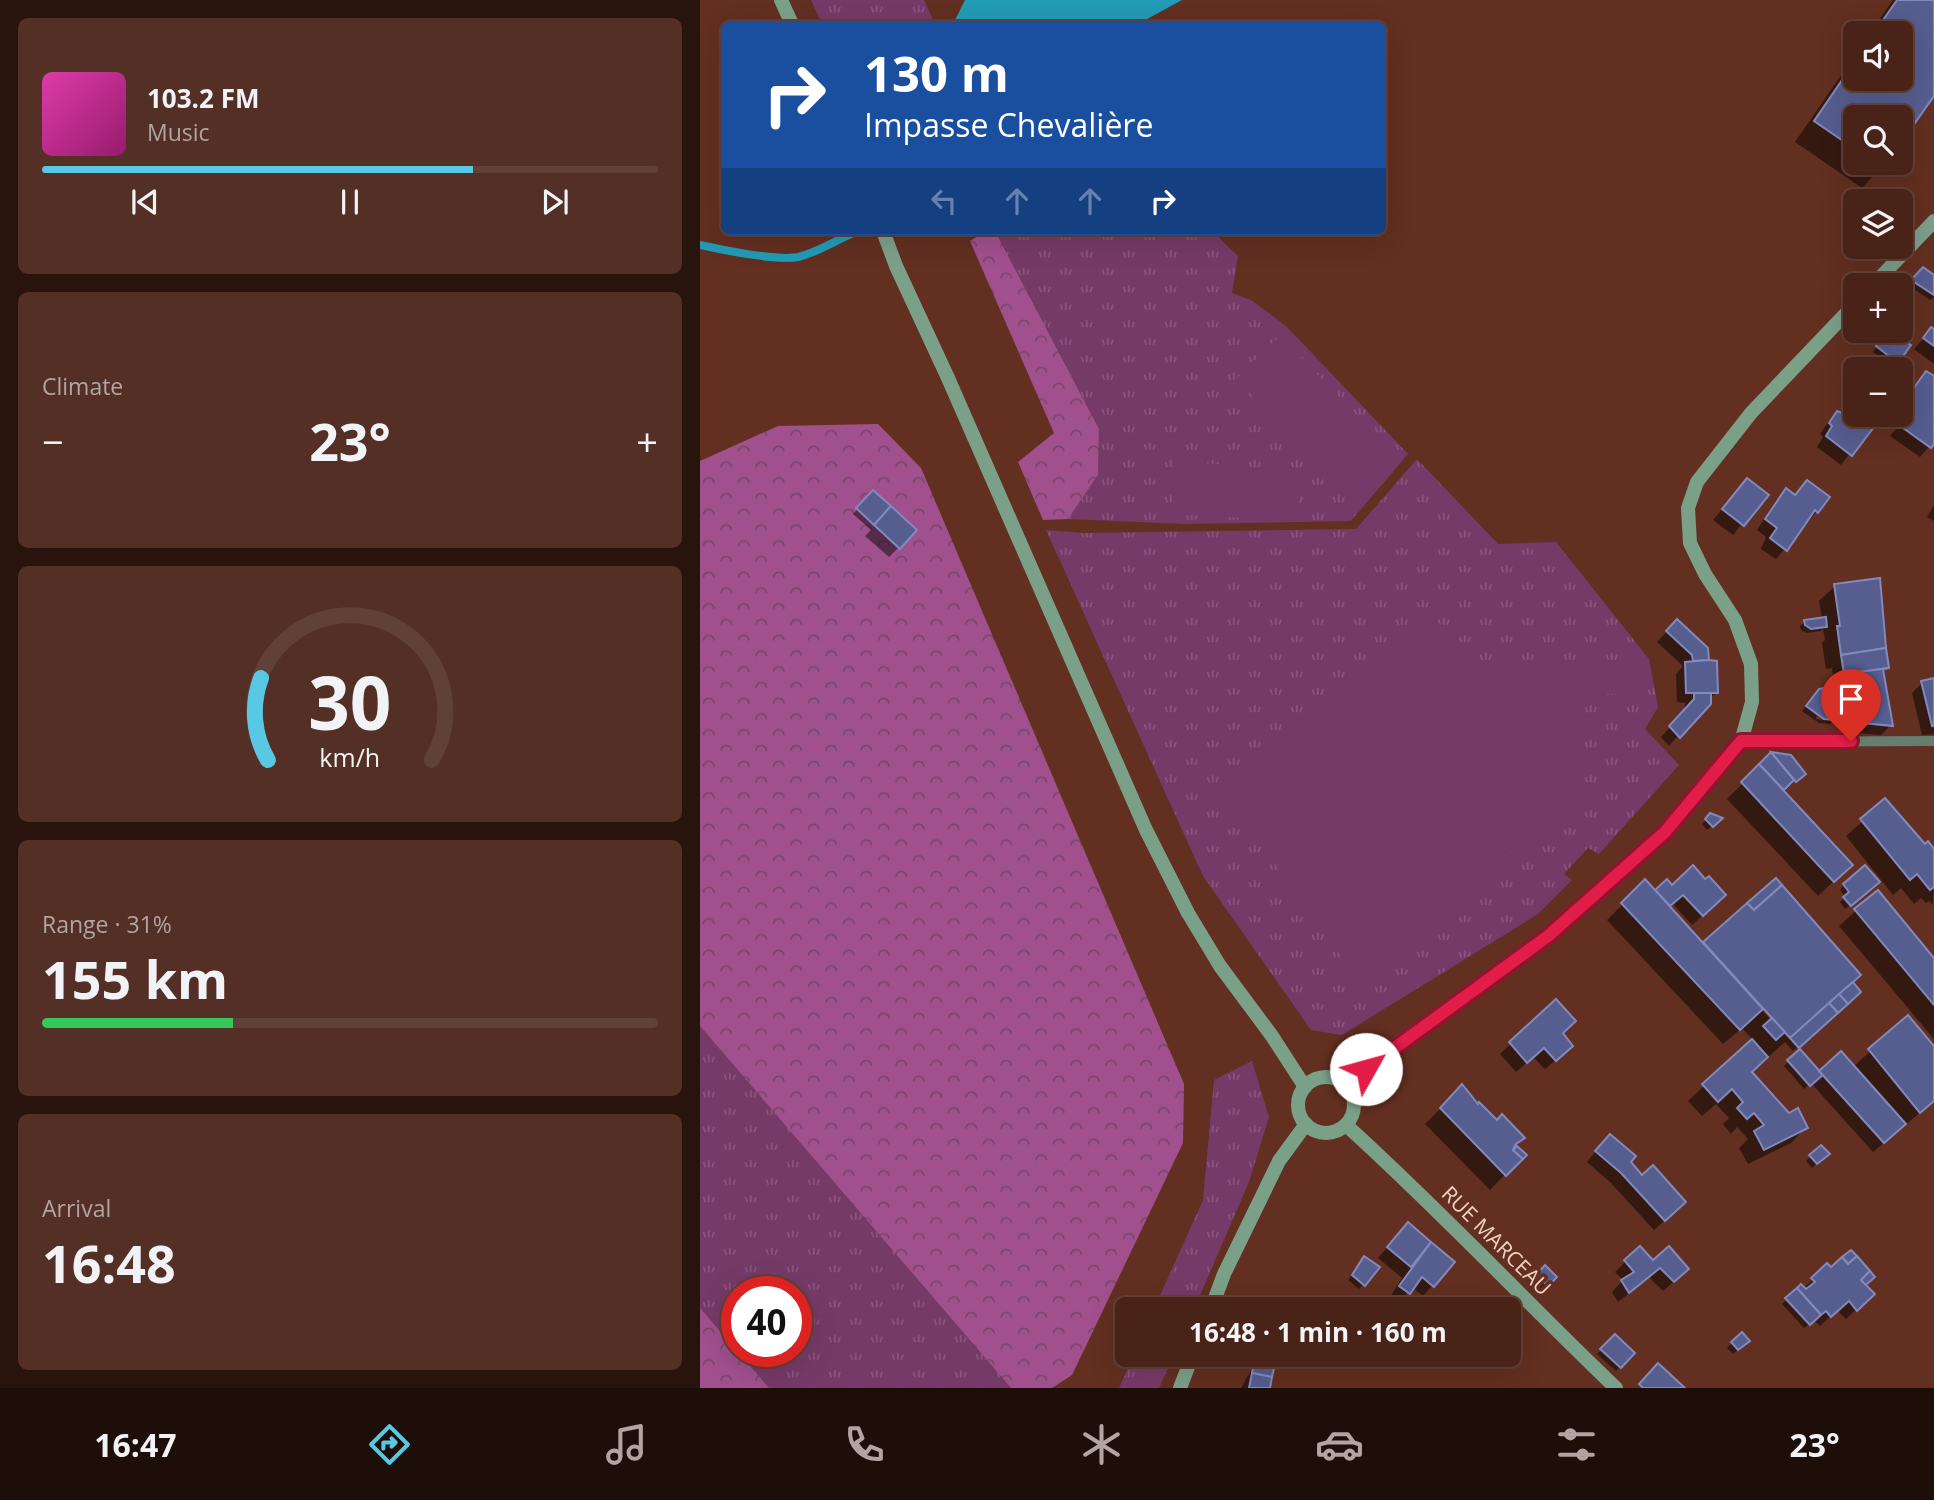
<!DOCTYPE html>
<html lang="en">
<head>
<meta charset="utf-8">
<style>
	:root { --surface:#4a2318; --page:#542f25; --text:#f1f3f6; --muted:#b2a4a2; --line:#614037; --accent:#59c8e4 }
	body { margin:0; font-family:"Open Sans",sans-serif; background:var(--page); color:var(--text); height:100vh; display:flex; flex-direction:column; font-size:26px; white-space:nowrap }
	* { box-sizing:border-box; margin:0 }
	p { font-size:23px; color:var(--muted) }
	.icon { flex:none; width:38px; height:38px; fill:none; stroke:currentColor; stroke-width:2; stroke-linecap:round; stroke-linejoin:round }
	.map { position:relative; flex:1; overflow:hidden }
	.drawer { display:flex; flex-direction:column; gap:18px; padding:18px; background:#29130d; width:700px }
	.drawer>* { flex:none }
	.banner { position:absolute; left:21px; top:21px; width:665px; height:214px; border-radius:10px; box-shadow:0 7px 28px #0002,0 0 0 2px var(--line); background:#1a4fa0; color:#fff; overflow:hidden }
	.fabs { position:absolute; left:1143px; top:21px; display:grid; gap:14px }
	.fabs a { display:grid; place-items:center; width:70px; height:70px; border-radius:10px; background:var(--surface); box-shadow:0 7px 28px #0002,0 0 0 2px var(--line); font-size:35px }
	.speed { position:absolute; left:21px; top:1276px; display:flex; gap:14px; font-size:35px; font-weight:700; text-align:center }
	.speed>* { display:grid; place-content:center; width:91px; height:91px; border-radius:50%; background:var(--surface); box-shadow:0 7px 28px #0002,0 0 0 2px var(--line); line-height:1 }
	.speed .limit { border:10px solid #d22; background:#fff; color:#111 }
	.pin { position:absolute; display:grid; place-items:center; width:60px; height:60px; color:#fff; margin:-72px -30px; border-radius:50% 50% 50% 0; rotate:-45deg; box-shadow:0 0 7px #0007 }
	.pin .icon { rotate:45deg }
	.me { position:absolute; width:77px; margin:-38px; rotate:52deg; stroke-linejoin:round; filter:drop-shadow(0 0 5px #0008) }
	.turn { display:flex; align-items:center; gap:24px; height:147px; padding:0 28px; font-size:32px }
	.turn .icon { width:91px; height:91px; stroke-width:2.5 }
	.turn b { display:block; font-size:49px; line-height:60px }
	.lanes { display:flex; align-items:center; height:66px; padding:0 28px; background:#0003; justify-content:center; gap:35px; direction:ltr }
	.lanes .off { opacity:.35 }
	.big { font-size:52px; font-weight:700; line-height:1.1 }
	.drawer .card { flex:1; display:flex; flex-direction:column; justify-content:center; gap:10px; min-width:0; padding:0 24px; border-radius:10px; background:var(--page) }
	.drawer .dial { align-items:center; gap:0 }
	.dial svg { height:182px; overflow:visible; fill:none; stroke:var(--line); stroke-width:7; stroke-linecap:round; text-anchor:middle }
	.dial text { fill:var(--text); stroke:none }
	.song { display:flex; align-items:center; gap:21px }
	.cover { width:84px; height:84px; border-radius:10px; background:linear-gradient(135deg,hsl(320 70% 55%),hsl(320 70% 35%)) }
	.played { height:7px; border-radius:4px; background:linear-gradient(90deg,var(--accent) 70%,var(--line) 70%) }
	.keys { display:flex; justify-content:space-around; direction:ltr }
	.heat { display:flex; justify-content:space-between; align-items:center; font-size:38px; direction:ltr }
	.charge { height:10px; border-radius:5px; background:linear-gradient(90deg,#34c759 31%,var(--line) 0) }
	.trip { position:absolute; left:415px; top:1297px; width:406px; height:70px; border-radius:10px; background:var(--surface); box-shadow:0 7px 28px #0002,0 0 0 2px var(--line); font-weight:700; line-height:70px; text-align:center }
	.tabs { display:flex; height:112px; justify-content:space-around; align-items:center; background:#1e0e0a; color:var(--muted) }
	.tabs .icon { width:49px; height:49px }
	.tabs .on { color:var(--accent) }
	.tabs b { font-size:32px; color:var(--text) }
	main { display:flex; flex:1; min-height:0 }
	.map>svg:first-child { display:block }
	.grass { fill:url(#grass-tufts); fill-rule:evenodd }
	.forest { fill:url(#forest-crowns) }
	.pitch { fill:#763a68 }
	.water { fill:#229bb6 }
	.shadow { fill:#0007; fill-rule:evenodd }
	.lines { fill:none; stroke-linecap:round; stroke-linejoin:round }
	.stream { stroke:#229bb6; stroke-width:8 }
	.building { fill:#565d8f; stroke:#8189bd; stroke-width:2 }
	.lane { stroke:#667e6f; stroke-width:10 }
	.secondary { stroke:#7ba088; stroke-width:14 }
	.route-casing { stroke:#92132f; stroke-width:18 }
	.route { stroke:#e11d48; stroke-width:12 }
	.labels { text-anchor:middle; stroke-width:7; stroke-linejoin:round; paint-order:stroke }
	.street-label { font-size:21px; fill:#f1d0c6; stroke:#622f20 }
</style>
</head>
<body>
<main>
<section class="drawer">
<div class="card">
<div class="song"><i class="cover"></i><div><b>103.2 FM</b><p>Music</p></div></div>
<div class="played"></div>
<div class="keys"><svg class="icon" aria-label="previous" viewBox="0 0 24 24"><path d="M18 5L8 12l10 7zM5 5v14"/></svg><svg class="icon" aria-label="pause" viewBox="0 0 24 24"><path d="M8 5v14M16 5v14"/></svg><svg class="icon" aria-label="next" viewBox="0 0 24 24"><path d="M6 5l10 7-10 7zM19 5v14"/></svg></div>
</div>
<div class="card"><p>Climate</p>
<div class="heat"><a>−</a><b class="big">23°</b><a>+</a></div>
</div>
<div class="card dial"><svg viewBox="0 0 100 80">
<path d="M14 69A42 42 0 1 1 86 69"/>
<path d="M14 69A42 42 0 0 1 11 33" stroke="#59c8e4"/>
<text x="50" y="56" font-size="32" font-weight="700">30</text>
<text x="50" y="72" font-size="11">km/h</text>
</svg></div>
<div class="card"><p>Range · 31%</p><b class="big">155 km</b><div class="charge"></div></div>
<div class="card"><p>Arrival</p><b class="big">16:48</b></div>
</section>
<div class="map">
<svg width="1234" height="1388" viewBox="0 0 1234 1388">
	<defs>
		<pattern id="grass-tufts" width="24" height="20" patternUnits="userSpaceOnUse" patternTransform="scale(1.75)"><rect width="24" height="20" fill="#763a68"/><path d="M3 7l-1-3M5 7V3M7 7l1-3M15 17l-1-3M17 17v-4M19 17l1-3" fill="none" stroke="#8a557c"/></pattern>
		<pattern id="forest-crowns" width="20" height="18" patternUnits="userSpaceOnUse" patternTransform="scale(1.75)"><rect width="20" height="18" fill="#a1508e"/><path d="M2 6a3 3 0 1 1 6 0M12 15a3 3 0 1 1 6 0" fill="none" stroke="#794869"/></pattern>
	</defs>
	<rect width="100%" height="100%" fill="#622f20"/>
	<g class="grass">
		<path d="M111,0H224L235,24H122Z"/>
		<path d="M295,231H512L538,256L532,293L551,300L586,326L708,454L651,521L484,524L368,519L398,475L399,429Z"/>
		<path d="M717,459L798,544L856,542L949,659L958,707L945,729L979,765L899,854L888,848L864,874L872,880L838,914L642,1035L611,1030L503,876L346,530L384,533L656,529Z"/>
		<path d="M0,1026L311,1388H0ZM37,1292H96V1351H37Z"/>
		<path d="M552,1061L569,1117L549,1182L494,1309H454L503,1200L514,1080Z"/>
		<path d="M434,1355H474L459,1388H419Z"/>
	</g>
	<g class="forest">
		<path d="M286,231H295L399,429L398,475L368,519L343,520L318,462L354,433L270,241Z"/>
		<path d="M178,424L221,468L484,1084L483,1143L372,1375L352,1388H311L0,1026V461L78,426Z"/>
		<path d="M0,1308L69,1388H0Z"/>
	</g>
	<g class="pitch">
		<path d="M580,335L697,458L654,500L536,379Z"/>
		<path d="M474,460L599,472V521L472,514Z"/>
		<path d="M738,622L779,664L949,659L948,698L891,692L879,717L877,797L795,865L660,983L517,783Z"/>
	</g>
	<path class="water" d="M265,0H482L438,24H256L254,22Z"/>
	<g class="shadow">
		<path d="M1193,0H1234V92L1200,117H1155V163H1185L1162,188L1095,142L1155,55V79H1200V33H1170Z"/>
		<path d="M1162,247H1178L1168,257L1160,249Z"/>
		<path d="M1224,270L1234,277V297L1230,300L1208,285Z"/>
		<path d="M1232,329L1234,331V364L1214,349Z"/>
		<path d="M1188,332L1208,346L1193,366L1173,352Z"/>
		<path d="M1226,373L1234,378V441L1220,457L1190,436L1197,428L1189,422L1194,415H1200V405Z"/>
		<path d="M1149,406L1155,410V415H1162L1174,423L1141,465L1117,447L1123,437L1120,434L1127,424Z"/>
		<path d="M1047,480L1066,495L1033,535L1013,520Z"/>
		<path d="M1107,482L1117,511L1076,559L1061,549L1066,537L1057,530L1076,500L1086,490L1094,496Z"/>
		<path d="M173,492L199,547L189,557L165,536L171,530L153,514Z"/>
		<path d="M1234,505V521L1227,517Z"/>
		<path d="M1135,586L1187,667L1182,673L1191,725L1181,735L1143,732L1136,685L1134,684L1132,668L1126,669L1122,643L1125,640L1123,629L1121,631L1106,633L1101,630L1100,626L1105,622L1122,619L1119,601Z"/>
		<path d="M977,621L1007,649V662L1016,692L969,746L961,737L985,711V703L977,702L976,674L983,666L957,642Z"/>
		<path d="M1234,680V734L1222,735L1212,693L1222,683Z"/>
		<path d="M1114,696L1135,720L1130,724L1119,723L1102,711ZM1116,716L1132,718V721L1116,719Z"/>
		<path d="M1072,754L1090,756L1099,778L1082,790L1135,880L1118,896L1027,799Z"/>
		<path d="M1185,801L1225,846L1234,851L1233,905L1229,901L1226,903L1221,898L1214,904L1201,888L1193,895L1146,836Z"/>
		<path d="M1011,815L1020,819L1007,830L1002,824Z"/>
		<path d="M1075,880L1158,992L1093,1051L1085,1042L1050,1073L1088,1115L1106,1127L1091,1143L1048,1164L1039,1148L1048,1139L1037,1127L1031,1134L1023,1124L1029,1118L1016,1104L1002,1116L988,1101L1053,1040L1042,1028L1023,1044L907,920L945,882L955,892L966,882L972,888L1014,905L992,925L972,903L968,907L1003,945ZM1063,1006L1080,1025L1077,1027L1061,1009Z"/>
		<path d="M1144,885L1173,887L1145,909L1140,902L1145,897L1140,890Z"/>
		<path d="M1177,892L1234,961V1039L1139,926Z"/>
		<path d="M856,1001L861,1056L845,1069L833,1057L816,1072L800,1054Z"/>
		<path d="M1208,1017L1234,1049V1101L1173,1152L1111,1083L1104,1089L1084,1066L1100,1051L1119,1073L1153,1067Z"/>
		<path d="M762,1087L806,1155H824L790,1190L725,1124Z"/>
		<path d="M900,1146L929,1162L974,1212L954,1230L911,1183L887,1162Z"/>
		<path d="M1121,1147L1127,1154L1112,1168L1106,1161Z"/>
		<path d="M708,1224L753,1262L723,1296L712,1287L699,1303L690,1297L702,1278L678,1258Z"/>
		<path d="M925,1262H953L977,1279L963,1291L949,1277L918,1302L912,1292L923,1280L915,1272Z"/>
		<path d="M660,1263L677,1268L659,1289L648,1280Z"/>
		<path d="M1127,1266L1172,1294L1146,1319L1137,1310L1120,1326L1114,1320L1104,1328L1082,1304L1101,1286L1103,1289Z"/>
		<path d="M845,1268L855,1277L842,1290L833,1280Z"/>
		<path d="M1041,1334L1043,1345L1033,1354L1027,1348Z"/>
		<path d="M915,1337L933,1353L916,1371L897,1354Z"/>
		<path d="M554,1365L568,1388H541Z"/>
	</g>
	<g class="lines">
		<path class="stream" d="M0,245C22,250 77,261 98,257C120,252 138,238 159,231"/>
	</g>
	<g class="building">
		<path d="M1197,0H1234V96L1200,144V117H1155V149L1114,121L1155,61V79H1200V33H1174Z"/>
		<path d="M1223,267L1234,275V295L1211,280Z"/>
		<path d="M1231,327L1234,329V346L1223,338Z"/>
		<path d="M1187,331L1211,345L1198,363L1176,346Z"/>
		<path d="M1226,371L1234,376V444L1231,448L1199,425L1206,417L1200,413V407Z"/>
		<path d="M1149,403L1155,408V415H1165L1177,423L1152,456L1126,436L1132,426L1129,423L1137,411L1142,413Z"/>
		<path d="M1047,478L1069,495L1044,526L1022,509Z"/>
		<path d="M1107,480L1130,497L1118,513L1115,510L1087,551L1070,538L1077,528L1065,519L1086,488L1095,495Z"/>
		<path d="M173,490L191,506L174,525L156,508Z"/>
		<path d="M191,506L217,530L200,549L174,525Z"/>
		<path d="M1180,578L1186,648L1141,655L1137,626H1140L1134,584Z"/>
		<path d="M1126,617L1127,627L1111,629L1105,625L1104,620Z"/>
		<path d="M977,619L1008,648L1009,660L993,661L992,655L966,631Z"/>
		<path d="M1186,648L1189,668L1144,674L1141,655Z"/>
		<path d="M1009,660L1017,661L1018,693H986L985,662Z"/>
		<path d="M1189,668L1183,669L1193,726L1153,722L1146,675L1144,674Z"/>
		<path d="M1234,678V726H1232L1221,681Z"/>
		<path d="M1132,687L1137,720L1124,719L1106,706L1119,689Z"/>
		<path d="M994,693H1011V704L980,738L969,726L994,699Z"/>
		<path d="M1071,752L1094,780L1084,790L1059,764Z"/>
		<path d="M1071,752L1091,755L1106,774L1096,782Z"/>
		<path d="M1059,764L1153,865L1134,882L1041,782Z"/>
		<path d="M1185,798L1225,844L1228,841L1234,849V887L1230,890L1217,874L1210,880L1160,819Z"/>
		<path d="M1010,813L1023,818L1013,827L1005,819Z"/>
		<path d="M993,865L1005,879L1009,876L1026,895L1003,916L983,895L970,906L955,890L967,879L972,885Z"/>
		<path d="M1165,865L1180,882L1151,906L1143,897L1149,892L1143,884Z"/>
		<path d="M1076,878L1082,885L1054,910L1047,903Z"/>
		<path d="M945,879L1063,1009L1040,1030L921,903Z"/>
		<path d="M1082,885L1161,975L1090,1038L1003,942L1047,903L1054,910Z"/>
		<path d="M1178,890L1234,958V1005L1154,909Z"/>
		<path d="M1153,982L1161,992L1148,1004L1139,994Z"/>
		<path d="M1139,994L1148,1004L1138,1013L1129,1003Z"/>
		<path d="M856,999L876,1021L863,1033L873,1046L856,1061L844,1048L827,1063L809,1042Z"/>
		<path d="M1129,1003L1138,1013L1099,1048L1090,1038Z"/>
		<path d="M1208,1015L1234,1046V1101L1220,1113L1168,1049Z"/>
		<path d="M1072,1018L1085,1032L1076,1040L1063,1026Z"/>
		<path d="M1052,1039L1068,1057L1052,1072L1089,1113L1098,1108L1108,1128L1064,1150L1054,1131L1064,1125L1054,1113L1047,1119L1037,1108L1043,1102L1032,1089L1018,1102L1002,1084Z"/>
		<path d="M1100,1049L1123,1075L1110,1086L1087,1060Z"/>
		<path d="M1141,1051L1206,1124L1184,1143L1119,1071Z"/>
		<path d="M762,1084L778,1104L779,1102L797,1120L802,1114L825,1138L816,1144L813,1150L823,1159L806,1176L740,1108Z"/>
		<path d="M910,1134L936,1156L931,1162L942,1175L953,1165L986,1202L965,1221L921,1173L895,1151Z"/>
		<path d="M1121,1145L1130,1154L1117,1164L1109,1155Z"/>
		<path d="M817,1146L827,1155L823,1159L813,1150Z"/>
		<path d="M708,1222L731,1242L711,1267L687,1247Z"/>
		<path d="M731,1242L755,1262L734,1287L722,1277L710,1294L699,1286Z"/>
		<path d="M940,1246L953,1260L969,1246L989,1269L974,1282L960,1268L929,1293L921,1280L934,1272L924,1260Z"/>
		<path d="M1151,1250L1157,1256L1148,1264L1142,1257Z"/>
		<path d="M664,1256L680,1267L665,1286L652,1275Z"/>
		<path d="M1157,1256L1170,1271L1161,1280L1175,1294L1157,1311L1149,1301L1131,1317L1126,1311L1121,1315L1097,1288L1101,1284L1106,1289L1115,1282L1111,1278L1127,1263L1131,1267L1142,1257L1148,1264Z"/>
		<path d="M845,1265L857,1277L848,1287L837,1274Z"/>
		<path d="M1170,1271L1175,1277L1166,1285L1161,1280Z"/>
		<path d="M1097,1288L1121,1315L1110,1325L1085,1298Z"/>
		<path d="M1042,1332L1050,1341L1038,1350L1031,1342Z"/>
		<path d="M915,1334L935,1353L921,1368L900,1349Z"/>
		<path d="M554,1363L574,1368L572,1377L552,1373Z"/>
		<path d="M958,1363L985,1388H943L939,1384Z"/>
		<path d="M552,1373L572,1377L570,1388H549Z"/>
	</g>
	<g class="lines">
		<path class="lane" d="M1041,742L1234,741"/>
		<g class="secondary">
			<path d="M81,0L92,24"/>
			<path d="M183,231L196,266L248,378L446,830L488,913L520,966L572,1036L605,1087"/>
			<path d="M1173,285L1234,221"/>
			<circle cx="626" cy="1105" r="28"/>
			<path d="M646,1085L685,1053L847,936L966,832L1041,742L1052,702L1051,664L1035,620L1005,574L990,543L988,508L997,482L1051,413L1155,304"/>
			<path d="M646,1125C739,1209 825,1301 916,1388"/>
			<path d="M511,1309L524,1274L579,1161L606,1124"/>
			<path d="M480,1388L493,1354"/>
		</g>
	</g>
	<g class="lines">
		<g class="route-casing">
			<path id="route" d="M666,1069L848,936L965,832L1041,741H1151"/>
		</g>
		<use href="#route" class="route"/>
	</g>
	<g class="labels">
		<g class="street-label">
			<text transform="translate(796 1241) rotate(45)" y="7">RUE MARCEAU</text>
		</g>
	</g>
</svg>
<div class="fabs">
<a><svg class="icon" aria-label="sound" viewBox="0 0 24 24"><path d="M4 9h4l5-4v14l-5-4H4zM17 9q2 3 0 6"/></svg></a>
<a><svg class="icon" aria-label="search" viewBox="0 0 24 24"><circle cx="10" cy="10" r="6"/><path d="M15 15l6 6"/></svg></a>
<a><svg class="icon" aria-label="layers" viewBox="0 0 24 24"><path d="M12 4l9 5-9 5-9-5zM3 14l9 5 9-5"/></svg></a>
<a>+</a>
<a>−</a>
</div>
<div class="speed"><div class="limit">40</div></div>
<div class="pin" style="left:1151px;top:741px;background:#d93025"><svg class="icon" aria-label="arrive" viewBox="0 0 24 24"><path d="M6 21V4h12l-3 4 3 4H6"/></svg></div>
<svg class="me" style="left:666px;top:1069px" viewBox="-20 -20 40 40"><circle r="19" fill="#fff"/><path d="M0-13L10 11 0 6-10 11z" fill="#e11d48"/></svg>
<div class="trip">16:48 · 1 min · 160 m</div>
<div class="banner">
<div class="turn"><svg class="icon" aria-label="right" viewBox="0 0 24 24"><path d="M7 20v-9h11M14 6l5 5-5 5"/></svg><div><b>130 m</b>Impasse Chevalière</div></div>
<div class="lanes"><svg class="icon off" aria-label="left" viewBox="0 0 24 24"><path d="M17 20v-9H6M10 6l-5 5 5 5"/></svg><svg class="icon off" aria-label="ahead" viewBox="0 0 24 24"><path d="M12 20V5M6 11l6-6 6 6"/></svg><svg class="icon off" aria-label="ahead" viewBox="0 0 24 24"><path d="M12 20V5M6 11l6-6 6 6"/></svg><svg class="icon" aria-label="right" viewBox="0 0 24 24"><path d="M7 20v-9h11M14 6l5 5-5 5"/></svg></div>
</div>
</div>
</main>
<nav class="tabs">
<b>16:47</b>
<svg class="icon on" aria-label="directions" viewBox="0 0 24 24"><path d="M12 3l9 9-9 9-9-9zM9 14v-3h6M13 9l2 2-2 2"/></svg>
<svg class="icon" aria-label="music" viewBox="0 0 24 24"><path d="M9 18V5l10-2v13"/><circle cx="6" cy="18" r="3"/><circle cx="16" cy="16" r="3"/></svg>
<svg class="icon" aria-label="phone" viewBox="0 0 24 24"><path d="M5 4h4l2 5-3 2q2 4 5 5l2-3 5 2v4C11 20 4 13 5 4z"/></svg>
<svg class="icon" aria-label="climate" viewBox="0 0 24 24"><path d="M12 3v18M4 7l16 10M4 17L20 7"/></svg>
<svg class="icon" aria-label="car" viewBox="0 0 24 24"><path d="M5 17H2v-5l4-1 3-4h7l3 4 3 1v5h-3M9 17h6M6 11h13"/><circle cx="7" cy="17" r="2"/><circle cx="17" cy="17" r="2"/></svg>
<svg class="icon" aria-label="filters" viewBox="0 0 24 24"><path d="M4 7h16M4 17h16"/><circle cx="9" cy="7" r="2"/><circle cx="15" cy="17" r="2"/></svg>
<b>23°</b>
</nav>
</body>
</html>
